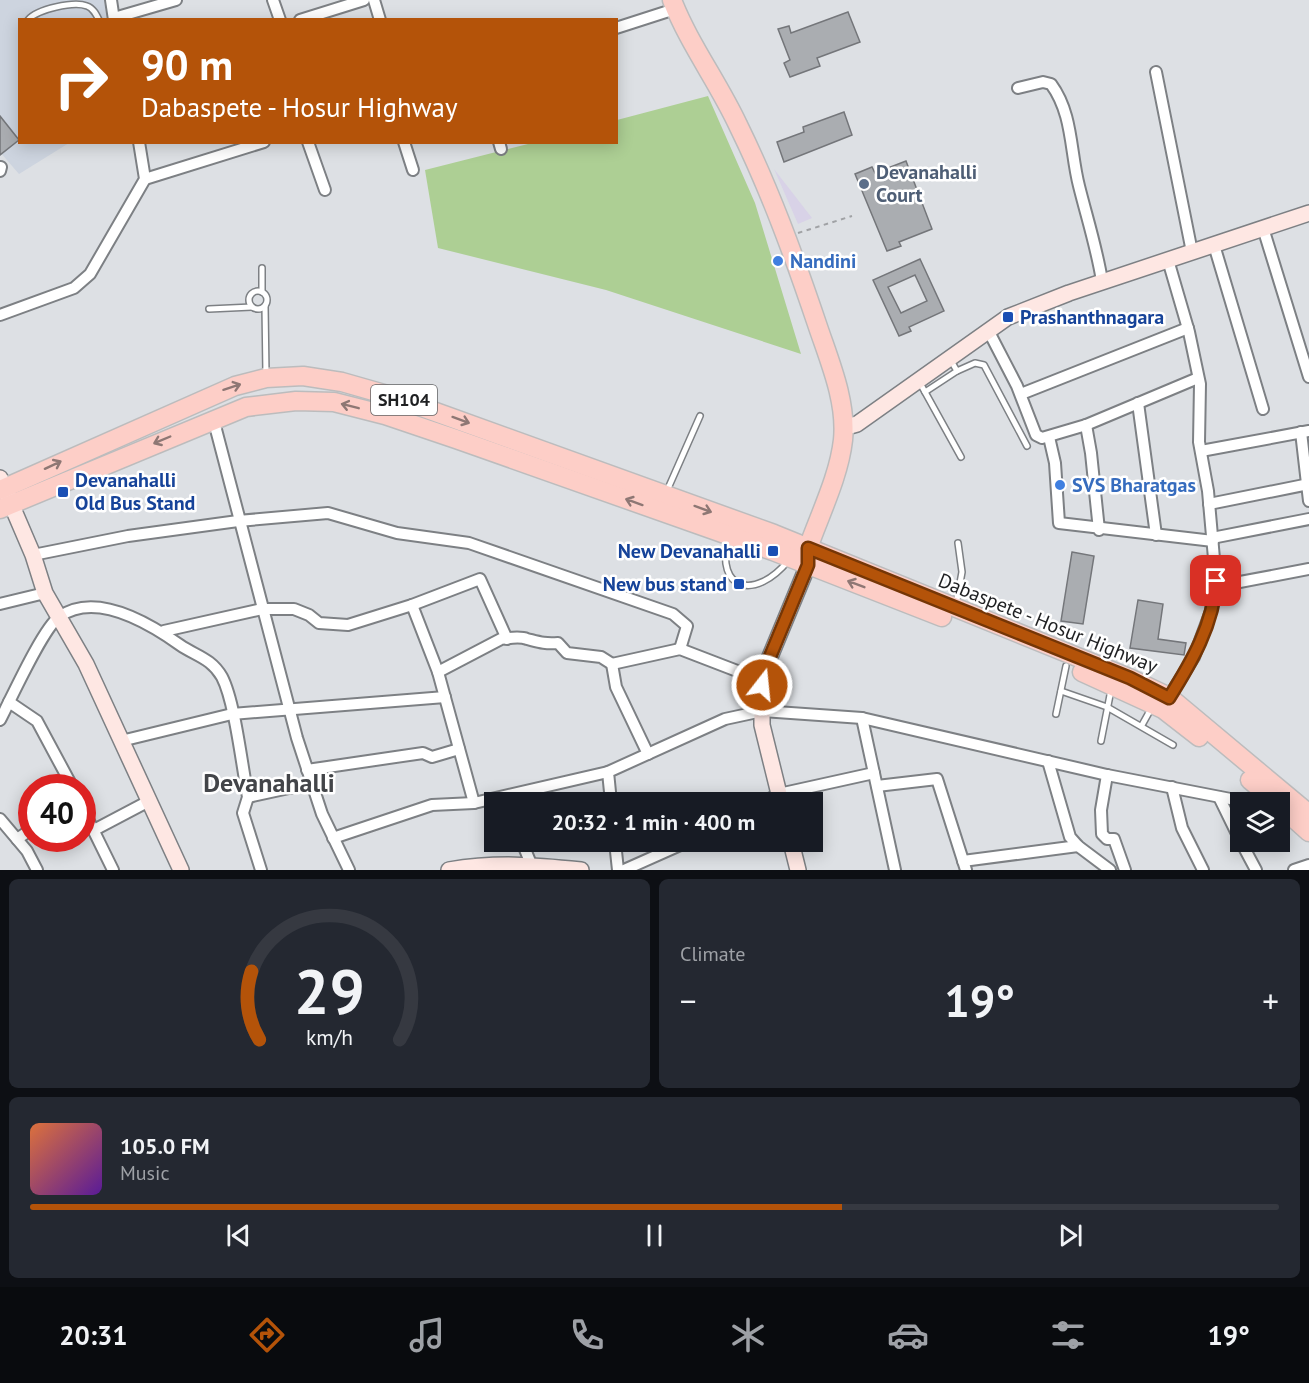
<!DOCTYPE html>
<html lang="en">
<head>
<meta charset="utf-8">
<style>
	:root { --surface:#171b24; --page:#242831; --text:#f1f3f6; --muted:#9ea1a6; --line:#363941; --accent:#b45309 }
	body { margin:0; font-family:"PT Sans",sans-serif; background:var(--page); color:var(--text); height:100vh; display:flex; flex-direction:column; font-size:22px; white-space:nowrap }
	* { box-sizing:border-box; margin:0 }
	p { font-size:20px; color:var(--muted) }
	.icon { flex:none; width:33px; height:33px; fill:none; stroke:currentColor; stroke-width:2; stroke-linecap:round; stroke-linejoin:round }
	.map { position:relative; height:870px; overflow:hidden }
	.panel { display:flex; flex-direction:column; gap:9px; padding:9px; background:#0d0f14; flex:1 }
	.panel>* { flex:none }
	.guide { position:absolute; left:18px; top:18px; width:600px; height:126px; border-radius:0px; box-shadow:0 3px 15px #0003; background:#b45309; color:#fff; overflow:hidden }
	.controls { position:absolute; left:1230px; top:792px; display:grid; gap:12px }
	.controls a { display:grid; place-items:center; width:60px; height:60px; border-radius:0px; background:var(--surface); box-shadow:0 3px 15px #0003; font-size:30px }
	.speed { position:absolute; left:18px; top:774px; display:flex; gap:12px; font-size:30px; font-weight:700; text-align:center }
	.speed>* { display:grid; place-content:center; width:78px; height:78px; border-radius:50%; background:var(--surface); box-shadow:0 3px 15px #0003; line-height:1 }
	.speed .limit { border:9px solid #d22; background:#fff; color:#111 }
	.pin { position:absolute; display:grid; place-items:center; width:51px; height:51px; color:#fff; margin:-26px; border-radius:12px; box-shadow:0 3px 9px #0006 }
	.me { position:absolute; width:66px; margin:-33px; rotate:16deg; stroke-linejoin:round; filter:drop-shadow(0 0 4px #0008) }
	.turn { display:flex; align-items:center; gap:21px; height:126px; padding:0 24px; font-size:27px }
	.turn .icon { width:78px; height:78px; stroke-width:2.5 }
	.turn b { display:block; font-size:42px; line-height:51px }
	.big { font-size:45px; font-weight:700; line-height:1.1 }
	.panel .tile { flex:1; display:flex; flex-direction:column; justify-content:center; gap:9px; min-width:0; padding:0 21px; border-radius:9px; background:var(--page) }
	.panel .dial { align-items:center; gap:0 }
	.dial svg { height:156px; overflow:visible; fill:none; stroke:var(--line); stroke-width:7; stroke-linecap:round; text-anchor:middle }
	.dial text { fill:var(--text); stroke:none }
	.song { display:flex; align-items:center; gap:18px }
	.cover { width:72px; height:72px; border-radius:9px; background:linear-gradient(135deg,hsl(20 70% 55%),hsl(270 70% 35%)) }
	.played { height:6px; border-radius:3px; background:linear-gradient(90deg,var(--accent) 65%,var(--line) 65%) }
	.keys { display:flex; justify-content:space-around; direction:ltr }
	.heat { display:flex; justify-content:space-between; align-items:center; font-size:33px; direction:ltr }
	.panel .tiles { flex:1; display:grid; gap:9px; grid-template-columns:1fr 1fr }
	.tile:last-child { grid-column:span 2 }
	.trip { position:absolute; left:484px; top:792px; width:339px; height:60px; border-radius:0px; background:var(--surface); box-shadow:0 3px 15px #0003; font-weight:700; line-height:60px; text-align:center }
	.dock { display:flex; height:96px; justify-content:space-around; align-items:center; background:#090b0e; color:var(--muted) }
	.dock .icon { width:42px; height:42px }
	.dock .on { color:var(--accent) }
	.dock b { font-size:27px; color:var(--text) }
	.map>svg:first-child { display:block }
	.commercial { fill:#d8d2e7 }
	.built { fill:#cdd4df }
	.green { fill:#adcf94 }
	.building { fill:#aaadb1; stroke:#74767a; stroke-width:1.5; fill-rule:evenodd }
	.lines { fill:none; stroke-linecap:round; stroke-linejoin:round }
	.lane-casing { stroke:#7d8084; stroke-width:8 }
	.street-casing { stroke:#7d8084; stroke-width:14 }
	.secondary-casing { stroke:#7d8084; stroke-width:18 }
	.primary-casing { stroke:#bcbcbd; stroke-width:21 }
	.path { stroke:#a0a2a5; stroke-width:2; stroke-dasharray:4.5 4.5; stroke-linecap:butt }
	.lane { stroke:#fff; stroke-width:5 }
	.street { stroke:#fff; stroke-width:10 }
	.secondary { stroke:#fee7e3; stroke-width:15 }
	.primary { stroke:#fdcec7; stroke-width:18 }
	.oneway { stroke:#8e7774 }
	.route-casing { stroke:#753606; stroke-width:15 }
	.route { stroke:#b45309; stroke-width:10 }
	.service-dot { fill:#5c6f8a; stroke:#fff; stroke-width:2 }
	.shop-dot { fill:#3f7fe0; stroke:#fff; stroke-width:2 }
	.transit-dot { fill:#1a4fb4; stroke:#fff; stroke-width:2 }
	.labels { text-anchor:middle; stroke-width:5; stroke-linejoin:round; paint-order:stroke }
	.shield { fill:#fff; stroke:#626364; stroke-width:1.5 }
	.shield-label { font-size:18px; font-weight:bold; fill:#1f2022 }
	.service-label { font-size:20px; font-weight:bold; fill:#4e5e75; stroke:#fff; text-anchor:start }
	.shop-label { font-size:20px; font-weight:bold; fill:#366cbe; stroke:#fff; text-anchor:start }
	.transit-label { font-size:20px; font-weight:bold; fill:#164399; stroke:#fff; text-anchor:start }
	.street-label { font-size:20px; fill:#1f2022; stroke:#fff }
	.district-label { font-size:26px; font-weight:bold; fill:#434549; stroke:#fff }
</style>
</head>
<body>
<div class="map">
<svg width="1309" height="870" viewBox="0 0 1309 870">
	<rect width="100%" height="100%" fill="#dde0e4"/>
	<path class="commercial" d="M774,169L812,218L798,224Z"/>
	<path class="built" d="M0,0H104L107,19L20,20V142L69,143L19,174L0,152Z"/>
	<path class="green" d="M708,96L755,203L801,354L606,290L438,248L425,170L532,143L616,142L617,120Z"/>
	<g class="building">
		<path d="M848,12L860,42L817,58L820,66L790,77L784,63L790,60L778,29L789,26L791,33Z"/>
		<path d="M844,112L852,135L784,162L777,142L804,132L803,127Z"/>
		<path d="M0,116L19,140L0,155Z"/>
		<path d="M906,161L932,229L899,242L901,246L887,251L855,174L872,167L875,173Z"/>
		<path d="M920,259L944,311L909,327L911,331L899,336L873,280ZM915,275L927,301L901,313L888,287Z"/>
		<path d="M1072,552L1094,556L1083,624L1061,621Z"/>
		<path d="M1138,600L1163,604L1158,639L1186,643L1184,655L1130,648Z"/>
	</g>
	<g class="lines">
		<g class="lane-casing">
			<g id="lane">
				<path d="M28,20C37,9 74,1 87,6C93,8 96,14 99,20"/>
				<path d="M262,268V292"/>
				<circle cx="258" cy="300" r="9"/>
				<path d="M265,306L266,374"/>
				<path d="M209,309L252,307"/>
				<path d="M950,359L957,371L975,363L984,365L1027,446"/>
				<path d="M920,383L961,457"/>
				<path d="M925,392L957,371"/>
				<path d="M666,493L700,416"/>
				<path d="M728,538C715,592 756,600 788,561"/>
				<path d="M956,605L962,572L958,543"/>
				<path d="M1061,691L1107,707L1173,745"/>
				<path d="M1056,714L1066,666"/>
				<path d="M1142,725L1152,707"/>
				<path d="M1101,741L1111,690"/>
			</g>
		</g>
		<g class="street-casing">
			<g id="street">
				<path d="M111,0L114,20"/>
				<path d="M273,0L280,20"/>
				<path d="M374,0L380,20"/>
				<path d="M114,18L176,0"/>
				<path d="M300,20L364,0"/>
				<path d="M616,28L675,9"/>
				<path d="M1156,72L1192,252"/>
				<path d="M1018,88L1043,82L1051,84C1073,114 1070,151 1079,186C1087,218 1097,249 1102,281"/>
				<path d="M308,142L325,190"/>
				<path d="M404,142L413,170"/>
				<path d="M499,142L501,149"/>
				<path d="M0,171L1,167"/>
				<path d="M145,179L264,142"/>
				<path d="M1263,228L1309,377"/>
				<path d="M1214,245L1263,409"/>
				<path d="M1168,260L1189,332L1200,384L1199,442L1208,491L1216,581L1211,611L1194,657L1169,697"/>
				<path d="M0,315L74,288L90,274L145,179L139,142"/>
				<path d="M988,330L1017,386L1036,435L1042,438L1086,425L1198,378"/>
				<path d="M1021,394L1188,328"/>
				<path d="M1138,403L1156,535"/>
				<path d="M213,418L297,738L322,814L349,870"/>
				<path d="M1086,425L1091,453L1099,530"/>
				<path d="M1301,432L1309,501"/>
				<path d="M1049,437L1055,463L1059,523L1213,541"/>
				<path d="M1201,451L1309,431"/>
				<path d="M1209,504L1309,484"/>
				<path d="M1212,538L1309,519"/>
				<path d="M33,555L128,536L238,521L328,513L397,533L469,543L673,614L687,626L680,649"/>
				<path d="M1215,589L1224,585L1309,569"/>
				<path d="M0,604L45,593"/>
				<path d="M412,605L438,672L474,803L608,772"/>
				<path d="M164,631L262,609H294L309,615L319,623L348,625L412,605L480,579L507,639"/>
				<path d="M438,672L501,639C509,638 520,636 527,639C539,642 544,644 558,643L567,653L601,657L612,664"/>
				<path d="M9,702L37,721L73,788"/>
				<path d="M862,718L895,870"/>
				<path d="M0,720C11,699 43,628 59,617C95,591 149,623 180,645C196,656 211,658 222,677C235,702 242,767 248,797L243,813L261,870"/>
				<path d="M121,741L232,714L445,697"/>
				<path d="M648,754L616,687L612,664L680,649L745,674L762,685"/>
				<path d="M1048,761L1070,837L1078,846L1110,870"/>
				<path d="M307,770L423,753L432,757L459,749"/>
				<path d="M1107,775L1101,810L1102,834L1107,839H1114L1125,870"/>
				<path d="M877,786L937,779L966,870"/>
				<path d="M1172,787L1182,828L1203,870"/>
				<path d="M248,797L312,783"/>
				<path d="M1219,797L1240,840"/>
				<path d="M611,802L608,772L725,719L762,711L862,718L1107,775L1246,802"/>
				<path d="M763,802L779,794L874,773"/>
				<path d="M82,807L113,870"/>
				<path d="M0,819L27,851L37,870"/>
				<path d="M94,830L149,801"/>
				<path d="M333,838L432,805L474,803"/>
				<path d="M17,839L32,829"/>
				<path d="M522,842L531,864"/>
				<path d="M615,842L618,870"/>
				<path d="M1241,842L1256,870"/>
				<path d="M963,861L1078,846"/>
				<path d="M624,870L687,842"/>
				<path d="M1294,870L1309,865"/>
			</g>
		</g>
		<g class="secondary-casing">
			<g id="secondary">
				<path d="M843,428L857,424L1008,317L1069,293L1309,213"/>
				<path d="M0,478L33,555L45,593L86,664L181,870"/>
				<path d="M781,802L762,725V676L808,565"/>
				<path d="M791,842L798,870"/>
				<path d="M449,870C496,862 534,865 581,870"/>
			</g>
		</g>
		<g class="primary-casing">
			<g id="primary">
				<path d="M672,0C689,44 718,82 738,125C770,190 794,256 817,324C829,360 847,401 843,440C839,476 820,514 808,548V560"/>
				<path d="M0,490L235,386L266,378L303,376L342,382L391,396L774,534L1129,678L1169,697L1309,814"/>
				<path d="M0,509L246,407L296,401L334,402L385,415L456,439L773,551L942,617"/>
				<path d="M1082,672L1163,709L1199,737"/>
				<path d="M1250,780L1276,802"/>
				<path d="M1280,806L1309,832"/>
			</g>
		</g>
		<path class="path" d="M798,233L852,216"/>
		<use href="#lane" class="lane"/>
		<use href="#street" class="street"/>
		<use href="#secondary" class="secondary"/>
		<use href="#primary" class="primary"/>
	</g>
	<defs><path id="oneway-shaft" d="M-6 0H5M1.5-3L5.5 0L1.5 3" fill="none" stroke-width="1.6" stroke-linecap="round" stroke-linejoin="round" transform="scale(1.5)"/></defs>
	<g class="oneway">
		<use href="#oneway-shaft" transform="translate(232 387) rotate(-18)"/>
		<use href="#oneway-shaft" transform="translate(350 406) rotate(-166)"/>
		<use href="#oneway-shaft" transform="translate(461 420) rotate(20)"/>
		<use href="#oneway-shaft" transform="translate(162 440) rotate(157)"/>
		<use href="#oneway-shaft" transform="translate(53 465) rotate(-25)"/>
		<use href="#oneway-shaft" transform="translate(634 502) rotate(-160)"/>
		<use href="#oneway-shaft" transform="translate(703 509) rotate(20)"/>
		<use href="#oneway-shaft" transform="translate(856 584) rotate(-159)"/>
	</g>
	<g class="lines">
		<g class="route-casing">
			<path id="route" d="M762,685V676L808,565V548L1130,678L1169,698C1191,663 1214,624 1216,581"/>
		</g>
		<use href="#route" class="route"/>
	</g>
	<circle class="service-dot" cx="864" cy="184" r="6"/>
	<g class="shop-dot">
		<circle cx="778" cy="261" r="6"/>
		<circle cx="1060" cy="485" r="6"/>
	</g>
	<g class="transit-dot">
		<rect x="1002" y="311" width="12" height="12" rx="3"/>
		<rect x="57" y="486" width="12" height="12" rx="3"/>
		<rect x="767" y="545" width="12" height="12" rx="3"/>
		<rect x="733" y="578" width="12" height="12" rx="3"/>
	</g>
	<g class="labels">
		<rect class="shield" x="371" y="385" width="66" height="30" rx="4.5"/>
		<g class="shield-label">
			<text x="404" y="406">SH104</text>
		</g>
		<g class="service-label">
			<text x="876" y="179">Devanahalli<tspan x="876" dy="23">Court</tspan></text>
		</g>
		<g class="shop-label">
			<text x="790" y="268">Nandini</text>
			<text x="1072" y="492">SVS Bharatgas</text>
		</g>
		<g class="transit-label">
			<text x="1020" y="324">Prashanthnagara</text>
			<text x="75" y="487">Devanahalli<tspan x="75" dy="23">Old Bus Stand</tspan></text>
			<text x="761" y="558" text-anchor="end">New Devanahalli</text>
			<text x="727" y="591" text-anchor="end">New bus stand</text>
		</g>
		<g class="street-label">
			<text transform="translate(1048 623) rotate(22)" y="7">Dabaspete - Hosur Highway</text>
		</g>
		<g class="district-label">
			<text x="269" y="792">Devanahalli</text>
		</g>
	</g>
</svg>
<div class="controls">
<a><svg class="icon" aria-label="layers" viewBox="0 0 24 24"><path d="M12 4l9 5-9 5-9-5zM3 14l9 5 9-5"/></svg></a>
</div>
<div class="speed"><div class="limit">40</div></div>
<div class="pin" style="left:1216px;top:581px;background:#d93025"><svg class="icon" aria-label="arrive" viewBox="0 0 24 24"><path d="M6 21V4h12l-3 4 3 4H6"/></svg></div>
<svg class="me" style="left:762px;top:685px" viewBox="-20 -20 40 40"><circle r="17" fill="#b45309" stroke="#fff" stroke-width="3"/><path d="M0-11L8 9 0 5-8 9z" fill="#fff"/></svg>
<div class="trip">20:32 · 1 min · 400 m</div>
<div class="guide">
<div class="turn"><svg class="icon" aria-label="right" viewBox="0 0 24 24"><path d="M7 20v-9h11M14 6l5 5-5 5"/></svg><div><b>90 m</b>Dabaspete - Hosur Highway</div></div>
</div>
</div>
<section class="panel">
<div class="tiles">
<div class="tile dial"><svg viewBox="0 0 100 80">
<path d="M14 69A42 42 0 1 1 86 69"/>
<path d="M14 69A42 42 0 0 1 10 34" stroke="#b45309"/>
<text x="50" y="56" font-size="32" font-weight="700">29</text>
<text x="50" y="72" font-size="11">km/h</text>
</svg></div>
<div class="tile"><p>Climate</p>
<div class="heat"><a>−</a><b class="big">19°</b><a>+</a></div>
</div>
<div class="tile">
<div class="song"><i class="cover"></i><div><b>105.0 FM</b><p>Music</p></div></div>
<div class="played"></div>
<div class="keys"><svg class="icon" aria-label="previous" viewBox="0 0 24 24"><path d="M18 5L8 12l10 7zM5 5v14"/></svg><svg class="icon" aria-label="pause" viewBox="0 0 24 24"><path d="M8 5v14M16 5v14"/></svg><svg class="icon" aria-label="next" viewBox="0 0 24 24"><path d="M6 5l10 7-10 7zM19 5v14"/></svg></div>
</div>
</div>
</section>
<nav class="dock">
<b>20:31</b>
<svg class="icon on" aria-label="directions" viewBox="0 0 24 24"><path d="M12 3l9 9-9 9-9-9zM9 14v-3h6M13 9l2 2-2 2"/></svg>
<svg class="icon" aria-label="music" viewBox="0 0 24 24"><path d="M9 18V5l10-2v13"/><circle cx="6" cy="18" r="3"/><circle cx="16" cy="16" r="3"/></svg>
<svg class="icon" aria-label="phone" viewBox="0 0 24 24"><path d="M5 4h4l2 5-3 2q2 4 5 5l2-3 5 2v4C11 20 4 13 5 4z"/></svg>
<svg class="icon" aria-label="climate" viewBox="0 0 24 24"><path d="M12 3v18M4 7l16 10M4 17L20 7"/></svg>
<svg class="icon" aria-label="car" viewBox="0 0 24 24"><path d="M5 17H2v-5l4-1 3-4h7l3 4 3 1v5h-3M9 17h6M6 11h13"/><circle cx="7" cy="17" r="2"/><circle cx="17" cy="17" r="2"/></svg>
<svg class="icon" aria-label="filters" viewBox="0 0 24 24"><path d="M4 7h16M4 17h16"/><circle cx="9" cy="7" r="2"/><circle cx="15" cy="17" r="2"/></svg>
<b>19°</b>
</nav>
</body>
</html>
